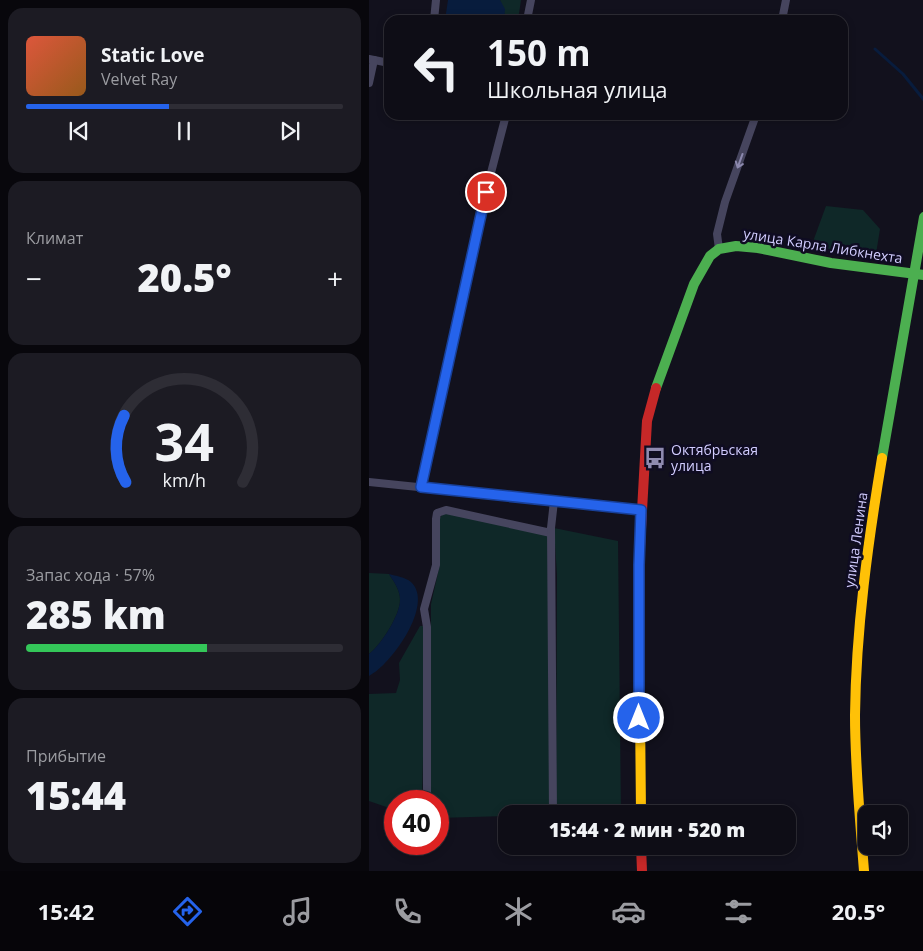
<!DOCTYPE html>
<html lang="ru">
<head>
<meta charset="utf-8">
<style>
	:root { --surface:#0e0d16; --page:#1c1b23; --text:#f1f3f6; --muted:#9b9ca1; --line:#2e2d35; --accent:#2563eb }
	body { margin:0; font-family:"Open Sans",sans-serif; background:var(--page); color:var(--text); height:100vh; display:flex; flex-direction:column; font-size:19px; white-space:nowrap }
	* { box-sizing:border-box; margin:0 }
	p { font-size:16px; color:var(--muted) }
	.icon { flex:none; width:28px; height:28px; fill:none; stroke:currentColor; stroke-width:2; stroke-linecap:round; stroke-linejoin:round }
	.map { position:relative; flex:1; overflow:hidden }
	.side { display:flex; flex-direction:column; gap:8px; padding:8px; background:#08070c; width:369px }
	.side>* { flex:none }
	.top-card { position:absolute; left:15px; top:15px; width:464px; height:105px; border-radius:15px; box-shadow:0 2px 8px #0003,0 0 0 1px var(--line); background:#0e0d16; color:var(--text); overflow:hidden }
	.controls { position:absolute; left:489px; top:805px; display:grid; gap:10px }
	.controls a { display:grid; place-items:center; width:50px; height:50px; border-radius:10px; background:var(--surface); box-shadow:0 2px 8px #0003,0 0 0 1px var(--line); font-size:25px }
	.speed { position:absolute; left:15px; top:790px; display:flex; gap:10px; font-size:25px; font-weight:700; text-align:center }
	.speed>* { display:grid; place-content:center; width:65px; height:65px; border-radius:50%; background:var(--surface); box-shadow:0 2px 8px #0003,0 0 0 1px var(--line); line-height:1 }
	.speed .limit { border:8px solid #d22; background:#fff; color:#111 }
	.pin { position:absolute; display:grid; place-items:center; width:42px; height:42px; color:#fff; margin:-21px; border:2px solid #fff; border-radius:50%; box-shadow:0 1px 5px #0007 }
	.me { position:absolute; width:55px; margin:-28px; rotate:0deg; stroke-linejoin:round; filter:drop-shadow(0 0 4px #0008) }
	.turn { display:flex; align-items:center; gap:18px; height:105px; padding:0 20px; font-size:22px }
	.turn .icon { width:65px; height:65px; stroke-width:2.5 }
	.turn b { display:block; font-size:35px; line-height:42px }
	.big { font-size:38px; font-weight:800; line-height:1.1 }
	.side .tile { flex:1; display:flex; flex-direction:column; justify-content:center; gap:8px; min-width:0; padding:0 18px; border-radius:15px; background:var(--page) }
	.side .dial { align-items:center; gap:0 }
	.dial svg { height:130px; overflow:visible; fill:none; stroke:var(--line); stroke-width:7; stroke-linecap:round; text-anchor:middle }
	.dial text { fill:var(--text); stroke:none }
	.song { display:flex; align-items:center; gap:15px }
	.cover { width:60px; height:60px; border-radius:8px; background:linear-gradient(135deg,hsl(10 70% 55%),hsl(30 70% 35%)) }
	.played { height:5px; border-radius:2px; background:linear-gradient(90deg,var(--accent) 45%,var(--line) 45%) }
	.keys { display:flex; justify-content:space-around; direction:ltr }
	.heat { display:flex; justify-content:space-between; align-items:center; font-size:28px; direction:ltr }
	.charge { height:8px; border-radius:4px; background:linear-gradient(90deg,#34c759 57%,var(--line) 0) }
	.trip { position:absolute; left:129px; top:805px; width:298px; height:50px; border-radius:15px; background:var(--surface); box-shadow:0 2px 8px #0003,0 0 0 1px var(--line); font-weight:800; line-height:50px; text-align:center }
	.tabs { display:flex; height:80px; justify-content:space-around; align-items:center; background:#060509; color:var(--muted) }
	.tabs .icon { width:35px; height:35px }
	.tabs .selected { color:var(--accent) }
	.tabs b { font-size:22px; color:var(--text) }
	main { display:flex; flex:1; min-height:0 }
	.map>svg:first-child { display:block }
	.green { fill:#0f2828 }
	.water { fill:#081c3d }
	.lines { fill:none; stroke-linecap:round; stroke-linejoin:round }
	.stream { stroke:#081c3d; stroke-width:3 }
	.street { stroke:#46455e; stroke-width:8 }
	.fast { stroke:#4caf50; stroke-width:10 }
	.slow { stroke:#ffc107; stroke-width:10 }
	.jam { stroke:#c62828; stroke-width:10 }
	.oneway { stroke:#8c89ae }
	.route-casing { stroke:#184099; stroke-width:12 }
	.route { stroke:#2563eb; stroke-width:9 }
	.labels { text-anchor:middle; stroke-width:5; stroke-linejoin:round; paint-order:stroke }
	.street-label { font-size:14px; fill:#d2cdff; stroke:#0f0c22 }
	.poi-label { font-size:14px; fill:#d2cdff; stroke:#0f0c22; text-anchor:start }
</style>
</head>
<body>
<main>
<section class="side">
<div class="tile">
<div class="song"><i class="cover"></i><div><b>Static Love</b><p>Velvet Ray</p></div></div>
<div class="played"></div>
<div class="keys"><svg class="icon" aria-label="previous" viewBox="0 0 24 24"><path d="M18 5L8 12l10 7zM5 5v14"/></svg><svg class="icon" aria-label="pause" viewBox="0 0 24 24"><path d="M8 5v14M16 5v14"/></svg><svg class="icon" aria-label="next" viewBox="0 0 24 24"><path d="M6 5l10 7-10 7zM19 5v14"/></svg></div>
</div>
<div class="tile"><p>Климат</p>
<div class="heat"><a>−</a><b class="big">20.5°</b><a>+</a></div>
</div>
<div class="tile dial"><svg viewBox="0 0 100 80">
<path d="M14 69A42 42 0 1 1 86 69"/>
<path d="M14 69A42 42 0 0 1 13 28" stroke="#2563eb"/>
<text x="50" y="56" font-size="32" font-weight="700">34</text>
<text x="50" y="72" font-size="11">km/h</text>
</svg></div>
<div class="tile"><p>Запас хода · 57%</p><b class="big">285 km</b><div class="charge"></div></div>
<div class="tile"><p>Прибытие</p><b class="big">15:44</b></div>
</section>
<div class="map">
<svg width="555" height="871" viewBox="0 0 555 871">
	<rect width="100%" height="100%" fill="#12111d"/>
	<g class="green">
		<path d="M131,0H152L149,20H135L136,16Z"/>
		<path d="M457,206L494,210L511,229L507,254L442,247Z"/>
		<path d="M78,513L180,534V814H138L137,816L69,818V801H61L62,615V604L71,564L70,519L73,515Z"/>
		<path d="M185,528L249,541L252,814H187L188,575Z"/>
		<path d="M0,573L20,574C25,582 31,590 31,599C32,614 12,645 0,654Z"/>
		<path d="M51,626H55V713L53,801H26V810L0,801V694L27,693L31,680L30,663Z"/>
	</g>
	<g class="water">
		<path d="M79,0H131L136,9L135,20H76Z"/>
		<path d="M20,574C27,576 36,577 42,582C66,604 22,665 0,676V654C12,645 32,614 31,599C31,590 25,582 20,574Z"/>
	</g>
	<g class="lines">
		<path class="stream" d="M506,49L534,74L555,100"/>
		<g class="street">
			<path d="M65,20L67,0"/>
			<path d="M158,20L162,0"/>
			<path d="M413,20L417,0"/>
			<path d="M0,59L20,63"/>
			<path d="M0,83L5,60"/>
			<path d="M350,249L348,234L356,202L387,115"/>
			<path d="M0,482L273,510"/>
			<path d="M51,487L117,192L137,115"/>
			<path d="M58,801V627L55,609L67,565V519L68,513L77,510L182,533"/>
			<path d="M184,814L182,528L185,501"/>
		</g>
		<g class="fast">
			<path d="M287,388L325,284L341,256L350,249L367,246L389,248L462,263L555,275"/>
			<path d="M513,458L555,217"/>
		</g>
		<g class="slow">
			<path d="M270,607L272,814"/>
			<path d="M495,871C491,819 486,767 486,715C487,629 499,542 513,458"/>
		</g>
		<g class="jam">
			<path d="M270,607V565L278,421L287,388"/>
			<path d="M272,846L273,871"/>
		</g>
	</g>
	<defs><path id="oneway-shaft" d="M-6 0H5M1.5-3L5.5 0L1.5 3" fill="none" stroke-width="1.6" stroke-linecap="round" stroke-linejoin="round" transform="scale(1.25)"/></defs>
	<use class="oneway" href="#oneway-shaft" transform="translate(371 161) rotate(110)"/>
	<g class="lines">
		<g class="route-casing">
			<path id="route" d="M117,192L52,487L272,510L270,565V718"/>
		</g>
		<use href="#route" class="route"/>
	</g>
	<defs>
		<g id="bus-bare" transform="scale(1.725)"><path d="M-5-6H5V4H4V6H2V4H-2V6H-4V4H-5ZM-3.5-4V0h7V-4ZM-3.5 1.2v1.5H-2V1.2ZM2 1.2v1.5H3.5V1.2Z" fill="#8f8bb0" stroke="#0f0c22" stroke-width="2.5" paint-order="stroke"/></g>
	</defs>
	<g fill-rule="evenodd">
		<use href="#bus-bare" x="286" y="458"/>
	</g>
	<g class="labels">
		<g class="street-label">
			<text transform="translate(454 246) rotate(9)" y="5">улица Карла Либкнехта</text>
			<text transform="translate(487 540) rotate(-82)" y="5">улица Ленина</text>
		</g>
		<g class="poi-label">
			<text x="302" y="455">Октябрьская<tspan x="302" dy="16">улица</tspan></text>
		</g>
	</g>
</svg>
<div class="controls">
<a><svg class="icon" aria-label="sound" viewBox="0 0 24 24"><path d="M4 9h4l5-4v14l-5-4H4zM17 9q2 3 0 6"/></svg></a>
</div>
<div class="speed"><div class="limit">40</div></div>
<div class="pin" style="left:117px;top:192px;background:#d93025"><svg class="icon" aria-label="arrive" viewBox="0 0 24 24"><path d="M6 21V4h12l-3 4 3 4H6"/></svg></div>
<svg class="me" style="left:270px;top:718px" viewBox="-20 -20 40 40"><circle r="17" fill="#2563eb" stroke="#fff" stroke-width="3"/><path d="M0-11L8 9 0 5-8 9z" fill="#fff"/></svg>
<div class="trip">15:44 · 2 мин · 520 m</div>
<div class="top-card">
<div class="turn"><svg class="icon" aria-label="left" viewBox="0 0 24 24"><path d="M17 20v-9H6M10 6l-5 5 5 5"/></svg><div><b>150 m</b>Школьная улица</div></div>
</div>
</div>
</main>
<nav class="tabs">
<b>15:42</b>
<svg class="icon selected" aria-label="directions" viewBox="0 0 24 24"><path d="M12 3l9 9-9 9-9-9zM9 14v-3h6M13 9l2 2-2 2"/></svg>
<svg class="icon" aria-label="music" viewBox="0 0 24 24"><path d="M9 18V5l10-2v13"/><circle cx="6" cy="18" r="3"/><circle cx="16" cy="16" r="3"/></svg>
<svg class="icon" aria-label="phone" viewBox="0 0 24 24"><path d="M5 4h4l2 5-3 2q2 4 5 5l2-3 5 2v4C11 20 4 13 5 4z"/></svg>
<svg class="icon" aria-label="climate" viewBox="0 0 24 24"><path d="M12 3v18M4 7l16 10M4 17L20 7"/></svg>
<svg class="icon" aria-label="car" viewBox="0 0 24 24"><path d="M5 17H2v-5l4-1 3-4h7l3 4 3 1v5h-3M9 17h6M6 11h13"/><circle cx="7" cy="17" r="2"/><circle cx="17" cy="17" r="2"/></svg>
<svg class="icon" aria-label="filters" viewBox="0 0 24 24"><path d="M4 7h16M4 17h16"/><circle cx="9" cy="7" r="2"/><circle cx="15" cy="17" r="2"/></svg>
<b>20.5°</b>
</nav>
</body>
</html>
